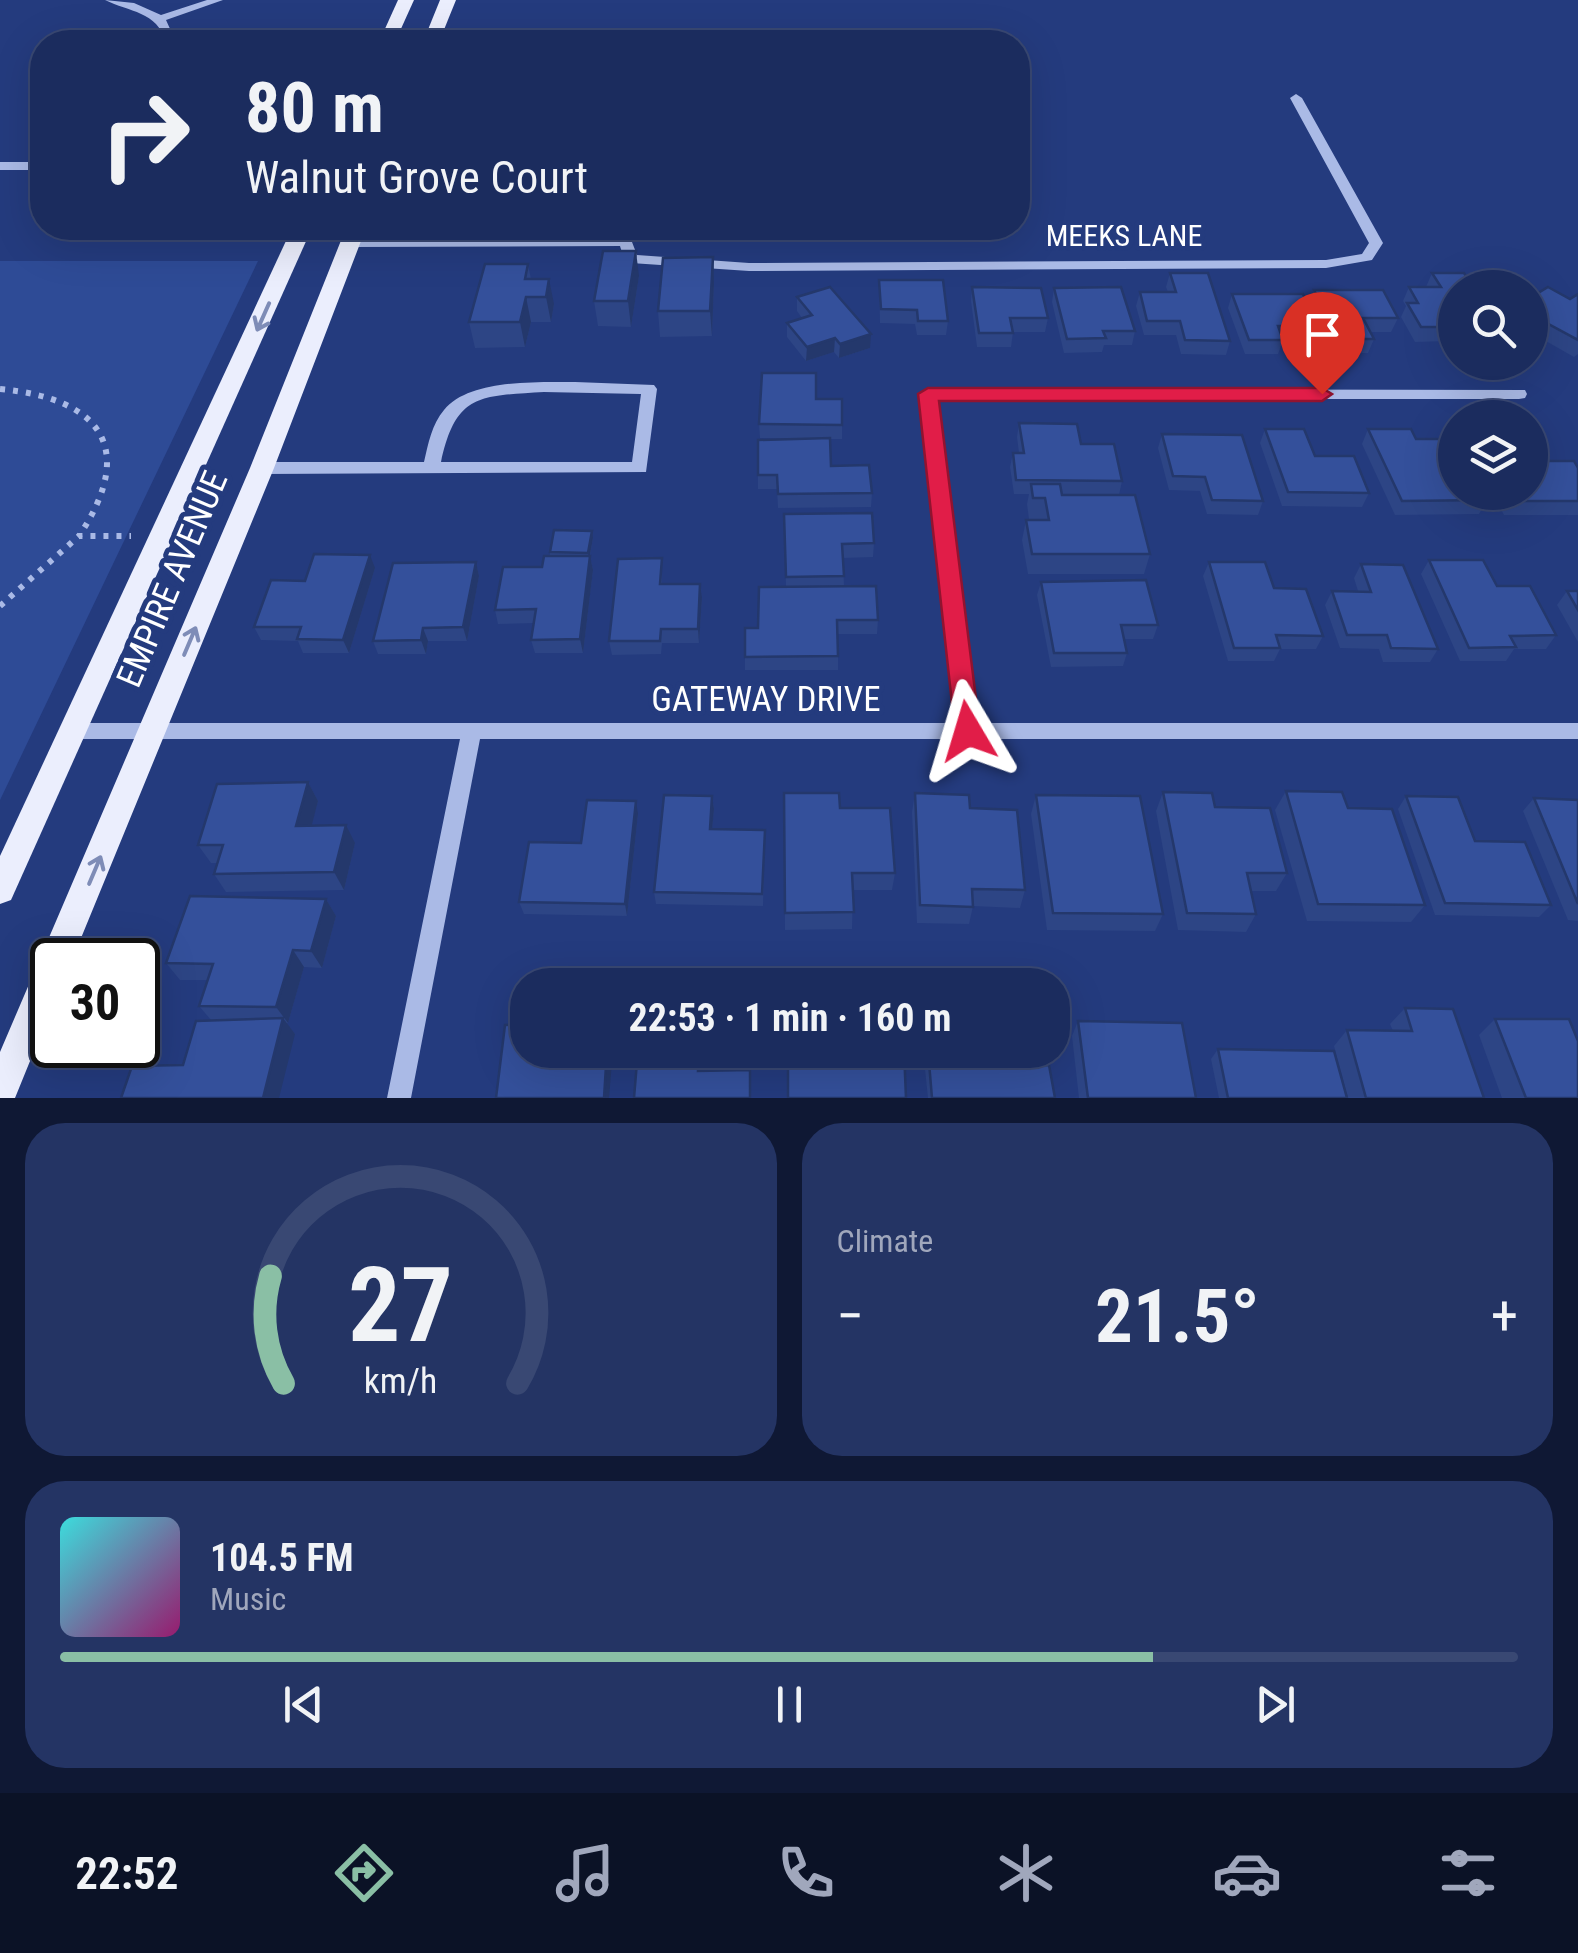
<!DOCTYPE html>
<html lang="en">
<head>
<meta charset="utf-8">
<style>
	:root { --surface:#1b2c5e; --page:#243464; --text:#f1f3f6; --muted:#a0a7bc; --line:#394873; --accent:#8abfa5 }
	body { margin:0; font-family:"Roboto Condensed",sans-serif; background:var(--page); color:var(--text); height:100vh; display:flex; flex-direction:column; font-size:38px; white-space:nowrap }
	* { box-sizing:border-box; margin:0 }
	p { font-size:32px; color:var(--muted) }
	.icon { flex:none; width:55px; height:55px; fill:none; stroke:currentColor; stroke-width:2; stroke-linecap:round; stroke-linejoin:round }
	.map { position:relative; height:1098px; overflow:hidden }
	.drawer { display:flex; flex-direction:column; gap:25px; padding:25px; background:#0f1834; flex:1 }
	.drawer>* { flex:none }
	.top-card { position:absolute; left:30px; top:30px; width:1000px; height:210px; border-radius:40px; box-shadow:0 10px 40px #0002,0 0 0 2px var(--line); background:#1b2c5e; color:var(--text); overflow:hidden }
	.buttons { position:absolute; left:1438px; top:270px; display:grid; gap:20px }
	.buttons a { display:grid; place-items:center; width:110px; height:110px; border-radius:50%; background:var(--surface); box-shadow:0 10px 40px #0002,0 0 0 2px var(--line); font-size:50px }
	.speed { position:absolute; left:30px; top:938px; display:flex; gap:20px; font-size:50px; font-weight:700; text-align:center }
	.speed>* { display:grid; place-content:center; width:130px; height:130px; border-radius:50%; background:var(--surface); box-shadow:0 10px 40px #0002,0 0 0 2px var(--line); line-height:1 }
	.speed .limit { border:5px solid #111; border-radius:15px; background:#fff; color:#111 }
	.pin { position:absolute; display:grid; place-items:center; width:85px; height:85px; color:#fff; margin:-102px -42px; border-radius:50% 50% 50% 0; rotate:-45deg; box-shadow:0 0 10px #0007 }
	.pin .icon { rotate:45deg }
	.me { position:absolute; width:110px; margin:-55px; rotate:353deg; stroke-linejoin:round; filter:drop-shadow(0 0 8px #0008) }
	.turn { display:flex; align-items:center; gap:35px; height:210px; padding:0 50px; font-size:45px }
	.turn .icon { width:130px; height:130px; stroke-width:2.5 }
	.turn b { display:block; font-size:70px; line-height:85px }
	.big { font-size:75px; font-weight:700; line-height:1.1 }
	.drawer .widget { flex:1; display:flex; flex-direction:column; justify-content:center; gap:15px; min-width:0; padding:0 35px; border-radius:40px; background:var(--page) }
	.drawer .dial { align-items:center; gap:0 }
	.dial svg { height:260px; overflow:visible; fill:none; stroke:var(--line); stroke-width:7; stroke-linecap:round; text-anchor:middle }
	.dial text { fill:var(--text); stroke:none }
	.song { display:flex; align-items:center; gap:30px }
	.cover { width:120px; height:120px; border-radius:15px; background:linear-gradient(135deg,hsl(180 70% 55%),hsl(320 70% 35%)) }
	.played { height:10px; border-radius:5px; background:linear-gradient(90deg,var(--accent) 75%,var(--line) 75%) }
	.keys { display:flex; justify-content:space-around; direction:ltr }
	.heat { display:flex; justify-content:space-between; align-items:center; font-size:55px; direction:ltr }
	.drawer .tiles { flex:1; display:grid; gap:25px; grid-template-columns:1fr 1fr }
	.widget:last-child { grid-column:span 2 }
	.trip { position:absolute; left:510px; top:968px; width:560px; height:100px; border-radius:40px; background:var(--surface); box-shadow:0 10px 40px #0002,0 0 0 2px var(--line); font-weight:700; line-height:100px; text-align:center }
	.tabs { display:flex; height:160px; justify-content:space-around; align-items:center; background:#0b1226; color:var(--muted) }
	.tabs .icon { width:70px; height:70px }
	.tabs .on { color:var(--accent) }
	.tabs b { font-size:45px; color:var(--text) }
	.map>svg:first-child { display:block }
	.green { fill:#2e4b96 }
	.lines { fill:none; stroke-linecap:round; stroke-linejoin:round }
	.path { stroke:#aabae6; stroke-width:6; stroke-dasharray:5 8; stroke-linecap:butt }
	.minor { fill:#aabae6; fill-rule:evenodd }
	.major { fill:#ebeefd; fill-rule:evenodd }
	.wall { fill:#2d4585 }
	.shaded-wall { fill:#24386c }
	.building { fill:#34509b; stroke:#24386c; stroke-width:2.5 }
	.oneway { stroke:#7e8cb7 }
	.route { fill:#e11d48; stroke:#92132f; stroke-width:2.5 }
	.labels { text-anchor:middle; stroke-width:10; stroke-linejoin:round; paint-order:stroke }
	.far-street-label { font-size:30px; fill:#fff; stroke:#243b7e }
	.street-label { font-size:35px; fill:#fff; stroke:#243b7e }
</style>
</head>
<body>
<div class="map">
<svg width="1578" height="1098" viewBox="0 0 1578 1098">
	<rect width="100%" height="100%" fill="#243b7e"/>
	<path class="green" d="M0,261H258L0,800Z"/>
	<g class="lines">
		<g class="path">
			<path d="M0,389C98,398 139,446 79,536"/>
			<path d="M0,606L79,536H131"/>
		</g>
		<g class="minor">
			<path d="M105,0L134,3L161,15L207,0H223L166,20L176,42H166C157,11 129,12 105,0Z"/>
			<path d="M1296,94L1302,98L1383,243L1372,260L1326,268L749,271L631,263L624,259L620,246L350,247L343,243L350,239L625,238L632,242L637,255L749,263L1326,260L1362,254L1369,243L1290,98Z"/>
			<rect x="0" y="162" width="42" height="8"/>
			<path d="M575,382L654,385L657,389L646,472L262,474L254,468L262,462H424C428,444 432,424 444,410C469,379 538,382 575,382ZM544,392L641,394L632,462H441C456,393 480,396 544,392Z"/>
			<path d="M928,389L1525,390L1527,394L1525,398L1519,399H936L977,723H1578V739H480L411,1098H387L460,739H74L67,737L64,731L67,725L74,723H957L920,394Z"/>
		</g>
		<g class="major">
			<path d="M398,0H414L395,42H379Z"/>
			<path d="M440,0H456L439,42H423Z"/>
			<path d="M292,228H312L11,900L0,904V856Z"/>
			<path d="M346,228H366L274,468L72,960H52V1007L15,1098H0V1052L250,468Z"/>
		</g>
	</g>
	<g class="wall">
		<path d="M713,257L714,283L712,336L660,337L658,311Z"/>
		<path d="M528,264L531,279L554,304L551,322H531L525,347L475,348L469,322Z"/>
		<path d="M1170,273L1230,341L1226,355L1181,354L1176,335H1144L1136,306L1140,292H1168L1166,287Z"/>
		<path d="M1432,273L1455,288V330L1449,341L1415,342L1401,317L1406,306L1403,301L1409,287H1426Z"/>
		<path d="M639,276L631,327L598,326L594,301Z"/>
		<path d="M879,280L948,321L946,335H917L915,324L880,323Z"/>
		<path d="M972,287L1048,318L1045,332H1013L1011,347H977L971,301Z"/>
		<path d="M1054,288L1135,331L1132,345H1104L1102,352L1064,353L1052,302Z"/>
		<path d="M1314,290L1398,318L1391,332H1370L1374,339L1368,353H1332L1309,304Z"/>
		<path d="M1232,294L1317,326L1311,340H1283L1278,354H1245L1228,308Z"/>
		<path d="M1578,294V354L1574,357L1530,332V298L1570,299Z"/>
		<path d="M797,297L870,348L839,358L834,352L806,361L787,337V323L802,318L797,311Z"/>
		<path d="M816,399L842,425V439H830L831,466L872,493L871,507L778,508L777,489H758V440L806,439L760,438L759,424Z"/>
		<path d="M1019,423L1081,444L1122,481L1119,495L1150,554L1144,574H1028L1022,540L1026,520H1041L1029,519L1027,504L1029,494H1014L1010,467L1013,453H1019L1017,437Z"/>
		<path d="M1265,429L1315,456L1369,493L1362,507L1282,506L1260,443Z"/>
		<path d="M1368,429L1487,500L1479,514L1395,515L1362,444Z"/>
		<path d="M1162,434L1263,501L1258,515L1207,514L1200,491L1169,490L1158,448Z"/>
		<path d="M1532,461L1578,468V515H1504L1492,492H1530Z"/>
		<path d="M784,514L874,543L873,557L843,558L844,587L878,620L877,634H838V670H745V657L758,628L786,587Z"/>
		<path d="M592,531L593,538L590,556L593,570L583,653H535L531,640L534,623L498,624L495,610L542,567L550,556V552Z"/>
		<path d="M662,558V584L702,598L699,643H662L661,654L612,655L609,641Z"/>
		<path d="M1429,560L1497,586L1556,635L1546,649H1514L1506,661H1460L1421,574Z"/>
		<path d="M476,562L479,576L467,641H428L426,654H378L373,641Z"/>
		<path d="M1209,562L1274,588L1323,636L1316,649H1280L1274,661H1228L1203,576Z"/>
		<path d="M1361,564L1438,649L1430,662H1383L1379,649L1340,648L1325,605L1332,591H1358L1354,578Z"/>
		<path d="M375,568L349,653H303L298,641L261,640L254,627L305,581Z"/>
		<path d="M1041,582L1158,625L1153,639H1124L1127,653L1123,666L1051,667L1037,595Z"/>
		<path d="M1567,591H1578V642L1557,605Z"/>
		<path d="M308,782L318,801L311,826L355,843L344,890L226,892L214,874L217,863H211L198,845Z"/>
		<path d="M1286,791L1348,808L1425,905L1411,922L1307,921L1275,810Z"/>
		<path d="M1163,792L1215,807L1287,873L1276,891H1251L1256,914L1246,932L1178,930L1156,811Z"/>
		<path d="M784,793L840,808L895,873L892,890H853L852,929L785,930Z"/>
		<path d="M915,793L1025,890L1020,908L973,906L969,924L917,923L912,812Z"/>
		<path d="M1036,795L1163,914L1155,931L1047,930L1031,814Z"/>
		<path d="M712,796L714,809L712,829L765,830L763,906L656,904L654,892Z"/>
		<path d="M1406,796L1551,905L1539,917L1435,915L1398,809Z"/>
		<path d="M1534,798L1578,800V921L1568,920L1523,811Z"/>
		<path d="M638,814L627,916L524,914L519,902L581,843Z"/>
		<path d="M326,899L336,916L322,968L304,967L288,1023H286L295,1034L183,1065L211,1020L199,1006L208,980H180L166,963Z"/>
		<path d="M1405,1008L1484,1098H1348L1334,1046L1347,1030L1393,1031L1390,1024Z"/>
		<path d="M1495,1019L1578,1098H1502L1479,1035Z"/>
		<path d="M1078,1021L1196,1098H1079L1072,1036Z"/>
		<path d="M1218,1049L1347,1098H1219L1211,1059Z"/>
		<path d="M923,1050H1005L1007,1066L1055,1098H928Z"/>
	</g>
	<g class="shaded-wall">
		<path d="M636,251L639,276L631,327L628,301Z"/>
		<path d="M713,257L714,283L712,336L710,311Z"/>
		<path d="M549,279L554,304L551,322L546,297Z"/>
		<path d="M526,297L531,322L525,347L520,322Z"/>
		<path d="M871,334L870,348L839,358L840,344Z"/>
		<path d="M835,338L834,352L806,361L807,347Z"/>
		<path d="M592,531L593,538L589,560L588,553Z"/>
		<path d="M370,555L375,568L349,653L343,640Z"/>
		<path d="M590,556L593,570L583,653L580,639Z"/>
		<path d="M476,562L479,576L467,641L463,627Z"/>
		<path d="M700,584L702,598L699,643L698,629Z"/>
		<path d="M423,628L428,641L426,654L421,640Z"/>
		<path d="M308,782L318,801L307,844L296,826Z"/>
		<path d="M712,796L714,809L711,841L710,829Z"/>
		<path d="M636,801L638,814L627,916L625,904Z"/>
		<path d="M346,825L355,843L344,890L334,872Z"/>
		<path d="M326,899L336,916L322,968L311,951Z"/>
		<path d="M293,950L304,967L288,1023L276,1007Z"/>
		<path d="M283,1018L295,1034L279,1098H263Z"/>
		<path d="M607,1050H613L609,1098H604Z"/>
		<path d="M699,1050H701L700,1086L698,1071Z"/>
	</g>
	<g class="building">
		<path d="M603,251H636L628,301H594Z"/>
		<path d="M713,257L710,311H658L663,258Z"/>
		<path d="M485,264H528L525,279H549L546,297H526L520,322H469Z"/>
		<path d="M1170,273H1208L1230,341L1185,340L1180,321H1147L1140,292H1176Z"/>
		<path d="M1432,273H1464L1474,288H1455V315H1449L1455,327H1421L1407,303H1418L1409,287H1441Z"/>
		<path d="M879,280H943L948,321H918L917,310L881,309Z"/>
		<path d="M830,287L871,334L840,344L835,338L807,347L787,323L812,315L797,297Z"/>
		<path d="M972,287L1041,288L1048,318H1010L1013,333H979Z"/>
		<path d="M1121,287L1135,331H1103L1106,338L1067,339L1054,288Z"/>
		<path d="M1548,287L1570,299L1578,294V340L1530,314V298Z"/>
		<path d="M1314,290H1383L1398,318H1363L1374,339H1338Z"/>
		<path d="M1232,294H1303L1317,326H1278L1283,340H1249Z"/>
		<path d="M762,373H816V399H842V425L759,424Z"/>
		<path d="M1019,423L1077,424L1081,444H1114L1122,481L1016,480L1013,453H1024Z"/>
		<path d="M1265,429H1304L1315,456H1354L1369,493L1288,492Z"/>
		<path d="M1368,429H1411L1416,439H1455V492H1483L1487,500L1402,501Z"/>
		<path d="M1162,434L1242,435L1263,501L1212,500L1205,477L1173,476Z"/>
		<path d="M830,438L831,466L869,465L872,493L778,494L777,475H758V440Z"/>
		<path d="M1530,456L1532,461H1574L1578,468V501H1512L1508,492H1530Z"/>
		<path d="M1031,484H1060L1062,495H1135L1150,554H1032L1026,520H1049L1045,498H1033Z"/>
		<path d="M872,513L874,543L842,544L844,576L786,577L784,514Z"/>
		<path d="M554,530L592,531L588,553L550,552Z"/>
		<path d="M314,554L370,555L343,640L297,639L301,627H254L271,580L305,581Z"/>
		<path d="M544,556H590L580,639L531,640L536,609L495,610L503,567H542Z"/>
		<path d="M662,558L660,584H700L698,629H661L660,641H609L618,559Z"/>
		<path d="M1429,560H1483L1497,586H1530L1556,635L1510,636L1516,647L1469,648Z"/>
		<path d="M476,562L463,627L423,628L421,640L373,641L393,563Z"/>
		<path d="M1209,562H1265L1274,588L1306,589L1323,636L1276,635L1280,648H1234Z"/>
		<path d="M1361,564L1403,565L1438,649L1391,648L1387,635H1347L1332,591L1371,592Z"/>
		<path d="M1146,580L1158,625H1121L1127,653H1054L1041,582Z"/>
		<path d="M876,586L878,620H837L838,656L745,657V628H758L759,587Z"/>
		<path d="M1567,591H1578V610Z"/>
		<path d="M308,782L296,826L346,825L334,872L214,874L223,845H198L217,784Z"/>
		<path d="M1286,791L1342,792L1348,808L1392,809L1425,905L1318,904Z"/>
		<path d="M1163,792L1212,793L1215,807L1270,808L1287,873H1247L1256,914L1187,913Z"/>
		<path d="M784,793H839L840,808H890L895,873H852L854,912L785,913Z"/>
		<path d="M915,793L969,795L970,808L1017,810L1025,890L972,889L973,907L920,905Z"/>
		<path d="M664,795L712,796L710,829L765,830L762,894L654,892Z"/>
		<path d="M1036,795L1140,796L1163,914L1053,913Z"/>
		<path d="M1406,796L1458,797L1475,841L1525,842L1551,905L1445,903Z"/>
		<path d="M1534,798L1578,800V904Z"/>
		<path d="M587,800L636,801L625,904L519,902L529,842L581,843Z"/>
		<path d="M190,896L326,899L311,951L293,950L276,1007L199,1006L213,964L166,963Z"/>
		<path d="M1405,1008L1453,1009L1484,1098H1366L1347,1030L1412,1031Z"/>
		<path d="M283,1018L263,1098H121L132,1066L183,1065L196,1021Z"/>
		<path d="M1495,1019H1569L1578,1041V1098H1526Z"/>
		<path d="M1078,1021L1182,1023L1196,1098H1088Z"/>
		<path d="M528,1024V1050H607L604,1098H496L505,1025Z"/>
		<path d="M1218,1049L1334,1051L1347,1098H1228Z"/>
		<path d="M638,1050H699L698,1071L750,1070V1098H634Z"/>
		<path d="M788,1050H904L906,1098H788Z"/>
		<path d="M928,1050H1005L1007,1066L1049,1065L1055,1098H932Z"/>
	</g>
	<defs><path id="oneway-shaft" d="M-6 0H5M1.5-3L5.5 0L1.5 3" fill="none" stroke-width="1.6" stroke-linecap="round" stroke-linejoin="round" transform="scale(2.5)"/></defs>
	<g class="oneway">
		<use href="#oneway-shaft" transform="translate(263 317) rotate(114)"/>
		<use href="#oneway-shaft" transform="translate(190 641) rotate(-67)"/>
		<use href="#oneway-shaft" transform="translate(95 870) rotate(-67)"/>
	</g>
	<path class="route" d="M928,388H1322L1332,394L1322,401H939L980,731L977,738L968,742L958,738L955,731L918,394Z"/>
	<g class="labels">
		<g class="far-street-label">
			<text x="1124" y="246">MEEKS LANE</text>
		</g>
		<g class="street-label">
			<text transform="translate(172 579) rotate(-67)" y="12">EMPIRE AVENUE</text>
			<text x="766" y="711">GATEWAY DRIVE</text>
		</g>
	</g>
</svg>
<div class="buttons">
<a><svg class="icon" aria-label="search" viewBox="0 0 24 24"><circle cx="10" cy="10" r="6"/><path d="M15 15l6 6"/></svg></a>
<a><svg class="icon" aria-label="layers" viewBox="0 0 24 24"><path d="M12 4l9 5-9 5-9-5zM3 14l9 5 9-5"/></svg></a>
</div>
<div class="speed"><div class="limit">30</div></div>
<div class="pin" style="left:1322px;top:394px;background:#d93025"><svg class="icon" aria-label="arrive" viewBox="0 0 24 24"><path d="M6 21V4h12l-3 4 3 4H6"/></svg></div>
<svg class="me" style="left:968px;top:731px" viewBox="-20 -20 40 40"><path d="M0-17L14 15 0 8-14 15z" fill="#e11d48" stroke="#fff" stroke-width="4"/></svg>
<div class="trip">22:53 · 1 min · 160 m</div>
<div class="top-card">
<div class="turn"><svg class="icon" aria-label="right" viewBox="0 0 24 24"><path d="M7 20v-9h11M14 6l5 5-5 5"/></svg><div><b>80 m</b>Walnut Grove Court</div></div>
</div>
</div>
<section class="drawer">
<div class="tiles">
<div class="widget dial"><svg viewBox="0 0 100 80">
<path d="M14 69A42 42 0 1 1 86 69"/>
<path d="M14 69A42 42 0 0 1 10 36" stroke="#8abfa5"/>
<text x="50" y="56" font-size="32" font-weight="700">27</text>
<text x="50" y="72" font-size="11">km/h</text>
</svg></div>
<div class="widget"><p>Climate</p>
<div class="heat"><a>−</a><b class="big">21.5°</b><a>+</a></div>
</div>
<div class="widget">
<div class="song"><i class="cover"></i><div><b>104.5 FM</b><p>Music</p></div></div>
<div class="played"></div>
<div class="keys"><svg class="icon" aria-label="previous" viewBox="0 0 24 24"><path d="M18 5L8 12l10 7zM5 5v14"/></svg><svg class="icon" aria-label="pause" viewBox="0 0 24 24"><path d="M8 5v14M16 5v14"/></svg><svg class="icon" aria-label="next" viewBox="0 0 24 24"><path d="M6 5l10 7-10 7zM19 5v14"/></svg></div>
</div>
</div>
</section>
<nav class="tabs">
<b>22:52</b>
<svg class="icon on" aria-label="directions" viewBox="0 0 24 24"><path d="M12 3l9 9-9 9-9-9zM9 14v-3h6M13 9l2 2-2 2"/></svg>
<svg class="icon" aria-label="music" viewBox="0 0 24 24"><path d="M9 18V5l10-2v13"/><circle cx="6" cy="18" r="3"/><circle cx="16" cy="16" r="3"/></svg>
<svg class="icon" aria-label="phone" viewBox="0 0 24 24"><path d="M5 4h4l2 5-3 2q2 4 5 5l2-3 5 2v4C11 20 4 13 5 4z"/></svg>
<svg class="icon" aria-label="climate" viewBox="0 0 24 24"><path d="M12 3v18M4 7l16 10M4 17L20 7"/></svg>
<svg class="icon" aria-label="car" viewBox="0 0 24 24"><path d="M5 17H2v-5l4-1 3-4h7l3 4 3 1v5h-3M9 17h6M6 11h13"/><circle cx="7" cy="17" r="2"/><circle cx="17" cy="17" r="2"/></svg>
<svg class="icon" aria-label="filters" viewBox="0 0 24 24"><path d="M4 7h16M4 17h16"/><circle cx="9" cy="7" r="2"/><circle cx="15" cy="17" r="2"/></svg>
</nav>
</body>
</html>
